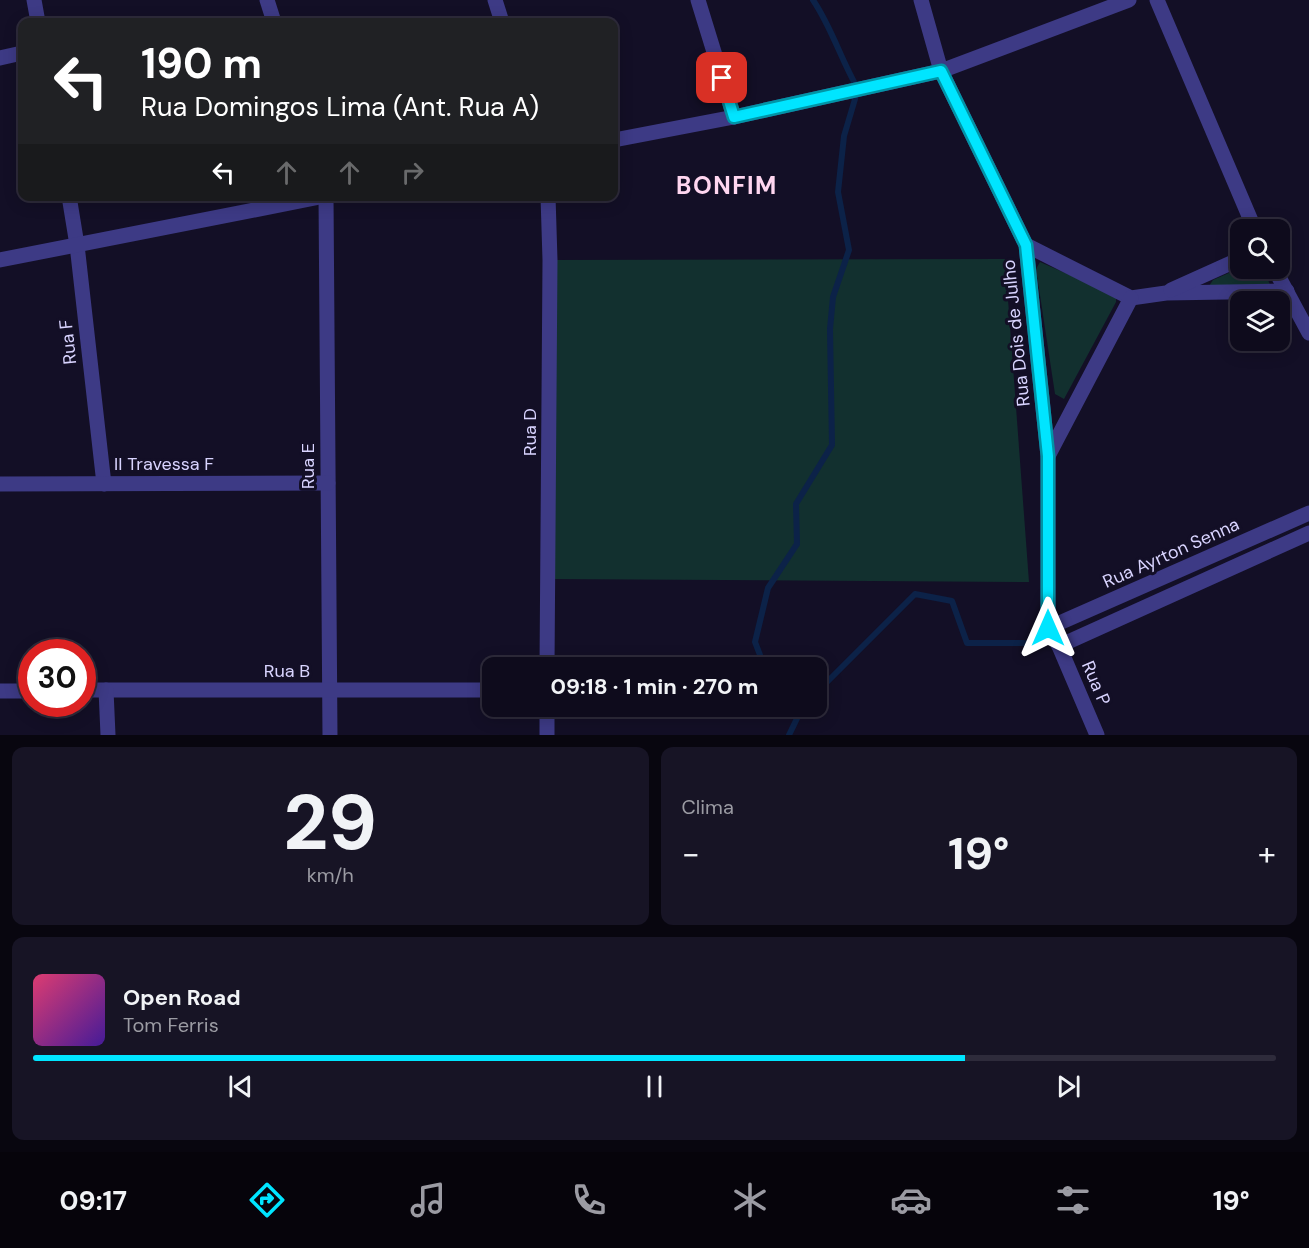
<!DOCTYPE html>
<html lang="pt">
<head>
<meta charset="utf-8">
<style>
	:root { --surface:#0e0b1c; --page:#171425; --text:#f1f3f6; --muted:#9b9ba3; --line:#2e2b3b; --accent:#00e5ff }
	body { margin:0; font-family:"DM Sans",sans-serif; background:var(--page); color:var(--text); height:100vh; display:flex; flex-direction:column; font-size:22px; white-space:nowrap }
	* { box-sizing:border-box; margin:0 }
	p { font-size:20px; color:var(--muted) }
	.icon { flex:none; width:33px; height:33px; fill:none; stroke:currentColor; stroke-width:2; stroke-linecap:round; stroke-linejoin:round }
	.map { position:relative; height:735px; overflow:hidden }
	.side { display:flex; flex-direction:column; gap:12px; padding:12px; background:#08060f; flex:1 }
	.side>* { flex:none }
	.hud { position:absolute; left:18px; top:18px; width:600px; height:183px; border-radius:12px; box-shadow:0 3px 15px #0003,0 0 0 2px var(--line); background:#202124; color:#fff; overflow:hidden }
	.buttons { position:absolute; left:1230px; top:219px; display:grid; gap:12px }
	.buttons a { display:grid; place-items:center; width:60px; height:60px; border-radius:12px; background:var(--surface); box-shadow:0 3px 15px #0003,0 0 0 2px var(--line); font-size:30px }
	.speed { position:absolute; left:18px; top:639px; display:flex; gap:12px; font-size:30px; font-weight:700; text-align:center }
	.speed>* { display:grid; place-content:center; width:78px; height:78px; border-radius:50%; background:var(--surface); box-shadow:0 3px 15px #0003,0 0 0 2px var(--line); line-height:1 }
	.speed .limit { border:9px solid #d22; background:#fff; color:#111 }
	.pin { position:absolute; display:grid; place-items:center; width:51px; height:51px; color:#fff; margin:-26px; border-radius:12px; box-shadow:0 3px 9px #0006 }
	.me { position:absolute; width:66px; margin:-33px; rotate:0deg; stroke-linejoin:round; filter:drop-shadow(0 0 4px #0008) }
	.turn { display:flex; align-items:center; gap:21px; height:126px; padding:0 24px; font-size:27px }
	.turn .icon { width:78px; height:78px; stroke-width:2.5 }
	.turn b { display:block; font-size:42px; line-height:51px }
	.lanes { display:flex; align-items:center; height:57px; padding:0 24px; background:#0003; justify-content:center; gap:30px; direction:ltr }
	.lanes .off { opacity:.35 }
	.big { font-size:45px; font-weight:700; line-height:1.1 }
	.side .tile { flex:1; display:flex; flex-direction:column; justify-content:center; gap:9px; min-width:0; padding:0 21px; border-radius:12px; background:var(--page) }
	.side .dial { align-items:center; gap:0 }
	.dial b { font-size:78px; line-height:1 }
	.song { display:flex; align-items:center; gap:18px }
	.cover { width:72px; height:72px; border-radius:9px; background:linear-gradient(135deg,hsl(340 70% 55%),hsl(260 70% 35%)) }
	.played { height:6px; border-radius:3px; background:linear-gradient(90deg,var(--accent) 75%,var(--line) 75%) }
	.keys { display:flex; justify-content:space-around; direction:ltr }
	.heat { display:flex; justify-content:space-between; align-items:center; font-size:33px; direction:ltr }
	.side .tiles { flex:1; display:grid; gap:12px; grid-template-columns:1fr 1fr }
	.tile:last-child { grid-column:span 2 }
	.trip { position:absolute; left:482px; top:657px; width:345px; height:60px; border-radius:12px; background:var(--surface); box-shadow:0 3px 15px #0003,0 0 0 2px var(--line); font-weight:700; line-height:60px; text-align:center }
	.dock { display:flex; height:96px; justify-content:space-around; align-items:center; background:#06040b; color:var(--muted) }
	.dock .icon { width:42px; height:42px }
	.dock .on { color:var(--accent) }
	.dock b { font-size:27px; color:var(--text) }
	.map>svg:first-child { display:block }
	.green { fill:#12302f }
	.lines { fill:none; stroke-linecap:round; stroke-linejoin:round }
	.stream { stroke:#0c2248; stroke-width:6 }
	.minor { stroke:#3d3a85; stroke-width:15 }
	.route-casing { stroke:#0095a6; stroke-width:15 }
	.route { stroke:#00e5ff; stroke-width:10 }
	.labels { text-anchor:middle; stroke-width:6; stroke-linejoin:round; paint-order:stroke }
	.street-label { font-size:18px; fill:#d9d4ff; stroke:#130f26 }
	.district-label { font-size:24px; font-weight:bold; letter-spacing:1.5px; fill:#ffd6f0; stroke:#130f26 }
</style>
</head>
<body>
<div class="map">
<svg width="1309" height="735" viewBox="0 0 1309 735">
	<rect width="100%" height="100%" fill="#130f26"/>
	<g class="green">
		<path d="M1005,259L1029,582L548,579L550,260Z"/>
		<path d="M1040,262L1116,295V302L1064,399L1055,394L1036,269Z"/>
		<path d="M1240,268H1263L1271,287L1209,286L1213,280Z"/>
	</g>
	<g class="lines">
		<g class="stream">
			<path d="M765,668L755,642L768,588L797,544L796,504L832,445L830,329L833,297L849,250L838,192L844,136L858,89C841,60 832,28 813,0"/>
			<path d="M816,693L915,594L952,601L967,643H1023L1035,645"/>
			<path d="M789,735L803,706"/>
		</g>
		<g class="minor">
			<path d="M34,0L38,22"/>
			<path d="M267,0L274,22"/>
			<path d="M495,0L502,22"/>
			<path d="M698,0L734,117"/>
			<path d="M921,0L941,71L1026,245L1048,456V628L1059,646L1097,735"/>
			<path d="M1157,0L1255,230"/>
			<path d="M0,58L22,53"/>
			<path d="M614,140L734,117L941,71L1129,0"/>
			<path d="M69,196L77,245L104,484"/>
			<path d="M326,196L330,735"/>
			<path d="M1026,245L1131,298L1166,293L1287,291"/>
			<path d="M0,260L325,196"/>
			<path d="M1274,268L1309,333"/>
			<path d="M1171,290L1240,259"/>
			<path d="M1048,456L1131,298"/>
			<path d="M0,484L328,483"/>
			<path d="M1048,628L1309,513"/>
			<path d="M1059,646L1309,533"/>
			<path d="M547,668L550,260L548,196"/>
			<path d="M82,690H492"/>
			<path d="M106,690L108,735"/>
			<path d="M0,691H32"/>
			<path d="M547,706V735"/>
		</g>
	</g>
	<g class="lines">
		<g class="route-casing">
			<path id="route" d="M722,78L734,117L941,71L1026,245L1048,456V628"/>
		</g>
		<use href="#route" class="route"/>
	</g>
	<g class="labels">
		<g class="street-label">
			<text transform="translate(1016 333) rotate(-96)" y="6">Rua Dois de Julho</text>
			<text transform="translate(68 342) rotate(-96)" y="6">Rua F</text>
			<text transform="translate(530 432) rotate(-90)" y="6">Rua D</text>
			<text x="164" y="470">II Travessa F</text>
			<text transform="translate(308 466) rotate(-90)" y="6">Rua E</text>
			<text transform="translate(1171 553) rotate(-24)" y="6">Rua Ayrton Senna</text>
			<text x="287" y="677">Rua B</text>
			<text transform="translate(1096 683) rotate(67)" y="6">Rua P</text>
		</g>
		<g class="district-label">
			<text x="727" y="194">BONFIM</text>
		</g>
	</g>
</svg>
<div class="buttons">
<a><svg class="icon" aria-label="search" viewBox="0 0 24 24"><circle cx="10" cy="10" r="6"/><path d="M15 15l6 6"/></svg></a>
<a><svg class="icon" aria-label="layers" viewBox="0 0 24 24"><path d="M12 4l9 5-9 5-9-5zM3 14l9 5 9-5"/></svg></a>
</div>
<div class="speed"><div class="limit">30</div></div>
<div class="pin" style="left:722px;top:78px;background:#d93025"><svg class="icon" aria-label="arrive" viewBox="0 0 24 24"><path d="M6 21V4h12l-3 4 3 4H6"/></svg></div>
<svg class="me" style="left:1048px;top:628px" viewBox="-20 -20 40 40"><path d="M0-17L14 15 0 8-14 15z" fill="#00e5ff" stroke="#fff" stroke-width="4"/></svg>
<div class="trip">09:18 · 1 min · 270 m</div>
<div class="hud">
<div class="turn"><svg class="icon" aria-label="left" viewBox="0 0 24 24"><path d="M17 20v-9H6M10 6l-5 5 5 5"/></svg><div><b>190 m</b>Rua Domingos Lima (Ant. Rua A)</div></div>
<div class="lanes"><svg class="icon" aria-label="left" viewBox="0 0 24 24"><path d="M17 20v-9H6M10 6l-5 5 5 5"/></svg><svg class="icon off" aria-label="ahead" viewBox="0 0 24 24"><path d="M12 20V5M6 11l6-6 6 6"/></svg><svg class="icon off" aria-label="ahead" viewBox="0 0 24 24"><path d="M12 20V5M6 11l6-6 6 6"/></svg><svg class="icon off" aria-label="right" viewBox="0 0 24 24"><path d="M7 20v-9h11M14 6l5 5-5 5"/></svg></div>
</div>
</div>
<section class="side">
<div class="tiles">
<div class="tile dial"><b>29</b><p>km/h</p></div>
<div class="tile"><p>Clima</p>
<div class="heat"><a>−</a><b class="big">19°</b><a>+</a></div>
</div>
<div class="tile">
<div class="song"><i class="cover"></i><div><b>Open Road</b><p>Tom Ferris</p></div></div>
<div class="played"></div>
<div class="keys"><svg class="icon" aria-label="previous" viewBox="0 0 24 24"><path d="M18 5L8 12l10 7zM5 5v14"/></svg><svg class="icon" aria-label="pause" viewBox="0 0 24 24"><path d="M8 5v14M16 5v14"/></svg><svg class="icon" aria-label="next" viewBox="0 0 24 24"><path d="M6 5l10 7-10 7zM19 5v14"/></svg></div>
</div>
</div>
</section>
<nav class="dock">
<b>09:17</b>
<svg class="icon on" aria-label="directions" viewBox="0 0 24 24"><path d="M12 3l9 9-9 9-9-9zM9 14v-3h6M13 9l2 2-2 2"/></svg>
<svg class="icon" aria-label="music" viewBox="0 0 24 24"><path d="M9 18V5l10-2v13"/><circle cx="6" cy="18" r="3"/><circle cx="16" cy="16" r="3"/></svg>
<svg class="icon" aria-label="phone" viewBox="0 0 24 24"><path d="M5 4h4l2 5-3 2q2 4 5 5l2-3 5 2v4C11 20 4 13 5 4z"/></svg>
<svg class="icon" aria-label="climate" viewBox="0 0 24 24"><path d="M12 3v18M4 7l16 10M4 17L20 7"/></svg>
<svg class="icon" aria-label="car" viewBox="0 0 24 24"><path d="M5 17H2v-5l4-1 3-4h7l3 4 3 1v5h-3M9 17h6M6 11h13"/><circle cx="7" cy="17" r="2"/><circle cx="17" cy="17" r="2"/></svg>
<svg class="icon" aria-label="filters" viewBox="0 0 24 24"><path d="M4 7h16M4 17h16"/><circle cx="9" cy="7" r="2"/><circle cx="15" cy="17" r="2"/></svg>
<b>19°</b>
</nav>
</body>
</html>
